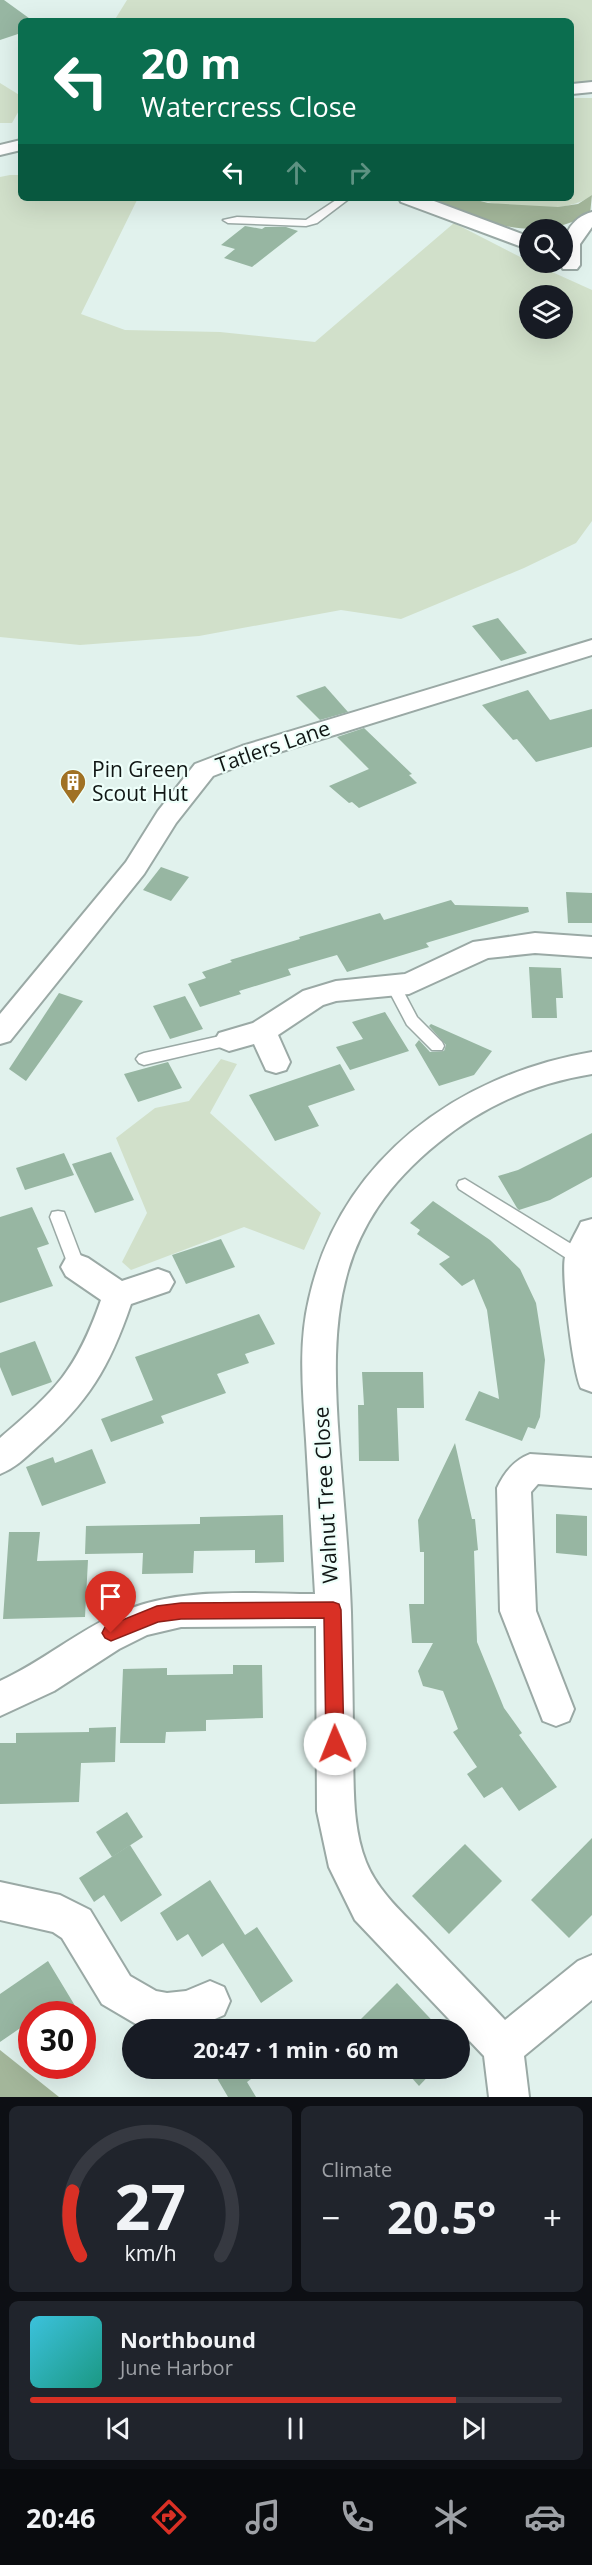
<!DOCTYPE html>
<html lang="en">
<head>
<meta charset="utf-8">
<style>
	:root { --surface:#171b24; --page:#20242c; --text:#f1f3f6; --muted:#9ea1a6; --line:#363941; --accent:#d93025 }
	body { margin:0; font-family:"Open Sans",sans-serif; background:var(--page); color:var(--text); height:100vh; display:flex; flex-direction:column; font-size:22px; white-space:nowrap }
	* { box-sizing:border-box; margin:0 }
	p { font-size:20px; color:var(--muted) }
	.icon { flex:none; width:33px; height:33px; fill:none; stroke:currentColor; stroke-width:2; stroke-linecap:round; stroke-linejoin:round }
	.map { position:relative; height:2097px; overflow:hidden }
	.panel { display:flex; flex-direction:column; gap:9px; padding:9px; background:#0d0f14; flex:1 }
	.panel>* { flex:none }
	.hud { position:absolute; left:18px; top:18px; width:556px; height:183px; border-radius:9px; box-shadow:0 6px 24px #0002; background:#0b6e4f; color:#fff; overflow:hidden }
	.controls { position:absolute; left:519px; top:219px; display:grid; gap:12px }
	.controls a { display:grid; place-items:center; width:54px; height:54px; border-radius:50%; background:var(--surface); box-shadow:0 6px 24px #0002; font-size:30px }
	.speed { position:absolute; left:18px; top:2001px; display:flex; gap:12px; font-size:30px; font-weight:700; text-align:center }
	.speed>* { display:grid; place-content:center; width:78px; height:78px; border-radius:50%; background:var(--surface); box-shadow:0 6px 24px #0002; line-height:1 }
	.speed .limit { border:9px solid #d22; background:#fff; color:#111 }
	.pin { position:absolute; display:grid; place-items:center; width:51px; height:51px; color:#fff; margin:-62px -26px; border-radius:50% 50% 50% 0; rotate:-45deg; box-shadow:0 0 6px #0007 }
	.pin .icon { rotate:45deg }
	.me { position:absolute; width:66px; margin:-33px; rotate:359deg; stroke-linejoin:round; filter:drop-shadow(0 0 4px #0008) }
	.turn { display:flex; align-items:center; gap:21px; height:126px; padding:0 24px; font-size:27px }
	.turn .icon { width:78px; height:78px; stroke-width:2.5 }
	.turn b { display:block; font-size:42px; line-height:51px }
	.lanes { display:flex; align-items:center; height:57px; padding:0 24px; background:#0003; justify-content:center; gap:30px; direction:ltr }
	.lanes .off { opacity:.35 }
	.big { font-size:45px; font-weight:700; line-height:1.1 }
	.panel .card { flex:1; display:flex; flex-direction:column; justify-content:center; gap:9px; min-width:0; padding:0 21px; border-radius:9px; background:var(--page) }
	.panel .dial { align-items:center; gap:0 }
	.dial svg { height:156px; overflow:visible; fill:none; stroke:var(--line); stroke-width:7; stroke-linecap:round; text-anchor:middle }
	.dial text { fill:var(--text); stroke:none }
	.song { display:flex; align-items:center; gap:18px }
	.cover { width:72px; height:72px; border-radius:9px; background:linear-gradient(135deg,hsl(190 70% 55%),hsl(170 70% 35%)) }
	.played { height:6px; border-radius:3px; background:linear-gradient(90deg,var(--accent) 80%,var(--line) 80%) }
	.keys { display:flex; justify-content:space-around; direction:ltr }
	.heat { display:flex; justify-content:space-between; align-items:center; font-size:33px; direction:ltr }
	.panel .tiles { flex:1; display:grid; gap:9px; grid-template-columns:1fr 1fr }
	.card:last-child { grid-column:span 2 }
	.trip { position:absolute; left:122px; top:2019px; width:348px; height:60px; border-radius:30px; background:var(--surface); box-shadow:0 6px 24px #0002; font-weight:700; line-height:60px; text-align:center }
	.tab-bar { display:flex; height:96px; justify-content:space-around; align-items:center; background:#090b0e; color:var(--muted) }
	.tab-bar .icon { width:42px; height:42px }
	.tab-bar .on { color:var(--accent) }
	.tab-bar b { font-size:27px; color:var(--text) }
	.map>svg:first-child { display:block }
	.green { fill:#d1e0ca; fill-rule:evenodd }
	.forest { fill:#a3b69a }
	.building { fill:#97b6a2 }
	.lines { fill:none; stroke-linecap:round; stroke-linejoin:round }
	.lane-casing { stroke:#9aa9a5; stroke-width:3 }
	.street-casing { stroke:#9aa9a5; stroke-width:4 }
	.lane { fill:#fff; fill-rule:evenodd }
	.street { fill:#fff; fill-rule:evenodd }
	.route { fill:#d93025; stroke:#8d1f18; stroke-width:1.5 }
	.labels { text-anchor:middle; stroke-width:4.5; stroke-linejoin:round; paint-order:stroke }
	.street-label { font-size:21px; fill:#101614; stroke:#eefffa }
	.poi-label { font-size:21px; fill:#101614; stroke:#eefffa; text-anchor:start }
</style>
</head>
<body>
<div class="map">
<svg width="592" height="2097" viewBox="0 0 592 2097">
	<rect width="100%" height="100%" fill="#e1f2ed"/>
	<g class="green">
		<path d="M127,0H592V82L572,83V21H114Z"/>
		<path d="M0,83L21,96V107L12,123H0Z"/>
		<path d="M572,98H592V195C566,217 500,206 469,198H572Z"/>
		<path d="M10,175H21V198H138L81,314L125,330L220,332L315,342L454,223L530,262L592,290V521L576,543L524,568L401,619L341,610L199,636L80,645L0,637V177ZM530,296H562V328H530Z"/>
		<path d="M221,1059L237,1064L210,1113L321,1213L304,1250L244,1227L131,1270L122,1262L147,1213L116,1138L155,1108L189,1101Z"/>
	</g>
	<g class="forest">
		<path d="M592,195L590,214C579,219 567,225 555,227C510,236 466,214 425,198H469L488,203L558,207L578,204Z"/>
		<path d="M0,2050L59,2097H0Z"/>
	</g>
	<g class="building">
		<path d="M0,0H4L33,21H21V33L0,40Z"/>
		<path d="M245,226L262,229L265,227H286L298,231L252,267L224,258L235,249L221,245Z"/>
		<path d="M498,618L527,653L501,661L472,626Z"/>
		<path d="M325,686L348,712L320,720L296,696Z"/>
		<path d="M528,690L550,720L592,709V747L536,762L517,739L513,740L482,705Z"/>
		<path d="M364,728L412,774L409,775L417,783L359,808L352,802L349,803L329,786L369,769L337,737Z"/>
		<path d="M161,867L189,877L171,901L143,890Z"/>
		<path d="M566,892L592,893V923H568Z"/>
		<path d="M451,900L455,905L528,907L529,912L426,943L429,947L347,972L337,955L288,969L291,975L239,991L241,994L200,1007L188,984L206,978L202,972L232,962L230,960L300,939L299,937L380,913L384,920Z"/>
		<path d="M529,967L561,968L563,998H556L557,1018H532Z"/>
		<path d="M59,993L83,1001L26,1081L9,1069Z"/>
		<path d="M185,996L203,1029L170,1039L153,1006Z"/>
		<path d="M385,1012L409,1051L350,1070L336,1047L363,1039L352,1022Z"/>
		<path d="M431,1024L492,1051L474,1075L439,1086L415,1045L419,1040L430,1052L444,1051L446,1045L429,1026Z"/>
		<path d="M168,1062L182,1088L138,1102L124,1074Z"/>
		<path d="M340,1064L355,1090L308,1106L319,1126L275,1141L249,1095Z"/>
		<path d="M592,1133V1177L550,1200L519,1210L517,1208L498,1176L518,1170Z"/>
		<path d="M111,1152L134,1200L95,1213L72,1164Z"/>
		<path d="M64,1153L74,1175L25,1190L16,1168Z"/>
		<path d="M433,1201L490,1240L520,1269L536,1303L545,1360L540,1417L535,1429L528,1427L522,1441L465,1420L479,1391L499,1399L487,1310L474,1279L462,1286L439,1264L450,1257L417,1234L420,1230L410,1223Z"/>
		<path d="M32,1207L49,1244L37,1248L53,1286L0,1303V1217Z"/>
		<path d="M221,1239L235,1267L186,1284L172,1255Z"/>
		<path d="M259,1314L275,1344L245,1354L249,1363L217,1374L226,1393L161,1416L164,1423L111,1442L101,1419L153,1400L135,1357Z"/>
		<path d="M35,1341L52,1382L12,1396L0,1367V1353Z"/>
		<path d="M362,1372H423L424,1408H397L399,1461H359L358,1405H364Z"/>
		<path d="M455,1443L472,1519H475L478,1550L474,1551L477,1642L504,1708L522,1733L519,1735L557,1787L519,1811L502,1787L484,1798L467,1774L477,1767L453,1732L458,1729L443,1691L423,1686L418,1671L433,1643H412L409,1604H424V1552H420L418,1520Z"/>
		<path d="M92,1449L106,1483L42,1506L26,1467L53,1457L55,1463Z"/>
		<path d="M556,1514L587,1516V1556L556,1553Z"/>
		<path d="M283,1515L284,1562L255,1563V1550L194,1551L193,1573L142,1574L143,1553L85,1554L86,1526L200,1524V1517Z"/>
		<path d="M9,1532H40L37,1561L88,1560L85,1617L3,1619Z"/>
		<path d="M233,1665H262L263,1718L206,1720V1731L166,1732L165,1743H120L123,1669L167,1668V1675L233,1674Z"/>
		<path d="M116,1727L115,1762L81,1763L79,1802L0,1804V1743H16V1733L89,1732V1728Z"/>
		<path d="M127,1812L143,1837L112,1857L96,1832Z"/>
		<path d="M592,1838V1915L569,1938L531,1900Z"/>
		<path d="M465,1844L502,1881L449,1934L412,1896Z"/>
		<path d="M130,1845L162,1895L121,1922L104,1895L94,1902L79,1878Z"/>
		<path d="M210,1880L245,1935L257,1927L293,1981L261,2003L223,1943L202,1957L188,1934L177,1941L160,1913Z"/>
		<path d="M48,1961L80,2014H32V2020L0,2042V1994Z"/>
		<path d="M397,1983L441,2030H367L359,2021Z"/>
		<path d="M211,2068H266L247,2082L256,2097H228Z"/>
		<path d="M403,2068H436L419,2086Z"/>
	</g>
	<g class="lines">
		<g class="lane-casing">
			<g id="lane">
				<path d="M339,198H350L317,223L306,226L228,223L223,220L237,217L306,220Z"/>
				<path d="M394,982L399,983L417,1017L442,1042L444,1046L442,1050H432L407,1025L387,987Z"/>
				<path d="M229,1034L234,1036L236,1040L234,1044L144,1065L139,1063L136,1059L139,1055L144,1053Z"/>
				<path d="M465,1179L586,1253L588,1258L586,1263L580,1265L574,1263L459,1189L457,1185L459,1181Z"/>
				<path d="M58,1211L64,1212L66,1217L85,1267L83,1272L77,1274L71,1272L69,1267L50,1217L52,1212Z"/>
			</g>
		</g>
		<g class="street-casing">
			<g id="street">
				<path d="M592,82V92L572,94V84Z"/>
				<path d="M21,140V150L0,155V145Z"/>
				<path d="M399,198H426L530,237V250L401,202Z"/>
				<path d="M592,212V227L580,244V265L577,269H563L560,262H562C562,241 567,219 592,212Z"/>
				<path d="M592,640V655L260,758L213,776L176,823L144,874L10,1041L0,1044V1014L126,862L158,811L195,764L242,746Z"/>
				<path d="M535,933L592,937V957L535,953L488,958L409,994L336,1001L323,1005L278,1035L290,1062L286,1070L276,1073L266,1070L254,1044L229,1051L219,1047L215,1040L219,1033L253,1023L303,991L336,981L405,974L473,942Z"/>
				<path d="M592,1052V1074C535,1083 483,1106 438,1143C334,1227 330,1318 339,1441C343,1498 349,1555 351,1612C352,1658 353,1703 353,1749C354,1786 352,1827 366,1862C378,1892 404,1914 426,1937C452,1965 479,1992 505,2020L578,1961L592,1955V2000L524,2056L529,2097H489L484,2056L355,1920L329,1867L317,1811L316,1626L181,1627L147,1635L119,1649L54,1691L0,1716V1681C42,1662 77,1631 119,1613C180,1586 249,1594 315,1594C312,1543 309,1491 306,1440C303,1393 298,1345 309,1299C340,1160 457,1075 592,1052Z"/>
				<path d="M592,1219V1392L581,1388C573,1372 561,1273 565,1257C568,1245 576,1233 581,1222Z"/>
				<path d="M77,1254L88,1258L122,1281L158,1269L169,1273L174,1282L169,1291L131,1304C109,1368 88,1403 37,1447C25,1458 15,1468 0,1474V1438C56,1390 76,1371 101,1300L66,1276L61,1267L66,1258Z"/>
				<path d="M530,1454L592,1458V1488L538,1484L531,1492L536,1611L574,1709L569,1721L556,1726L543,1721L500,1611L497,1488C504,1473 514,1460 530,1454Z"/>
				<path d="M0,1882L60,1895L90,1910L130,1976L156,1991L167,1993L186,1991L210,1981L224,1987L230,2001L224,2015L190,2030H149L136,2024L102,2004L62,1938L53,1932L0,1920Z"/>
			</g>
		</g>
		<use href="#lane" class="lane"/>
		<use href="#street" class="street"/>
	</g>
	<path class="route" d="M333,1602L339,1604L341,1610L344,1744L341,1750L335,1752L329,1750L326,1744L324,1618L181,1619L158,1622L111,1641L105,1638L102,1633L105,1627L157,1606L181,1603Z"/>
	<defs>
		<g id="building-pin" transform="scale(1.35)"><path d="M0 17L-7.5 6A9.5 9.5 0 1 1 7.5 6Z" fill="#a07124" stroke="#eefffa"/><path d="M-4-6H4V6H1V3H-1V6H-4ZM-2.5-4.3h1.7v1.8h-1.7ZM.8-4.3h1.7v1.8H.8ZM-2.5-1h1.7V.8h-1.7ZM.8-1h1.7V.8H.8Z" fill="#fff"/></g>
	</defs>
	<g fill-rule="evenodd">
		<use href="#building-pin" x="73" y="782"/>
	</g>
	<g class="labels">
		<g class="street-label">
			<text transform="translate(273 747) rotate(-19)" y="7">Tatlers Lane</text>
			<text transform="translate(326 1495) rotate(-93)" y="7">Walnut Tree Close</text>
		</g>
		<g class="poi-label">
			<text x="92" y="777">Pin Green<tspan x="92" dy="24">Scout Hut</tspan></text>
		</g>
	</g>
</svg>
<div class="controls">
<a><svg class="icon" aria-label="search" viewBox="0 0 24 24"><circle cx="10" cy="10" r="6"/><path d="M15 15l6 6"/></svg></a>
<a><svg class="icon" aria-label="layers" viewBox="0 0 24 24"><path d="M12 4l9 5-9 5-9-5zM3 14l9 5 9-5"/></svg></a>
</div>
<div class="speed"><div class="limit">30</div></div>
<div class="pin" style="left:111px;top:1633px;background:#d93025"><svg class="icon" aria-label="arrive" viewBox="0 0 24 24"><path d="M6 21V4h12l-3 4 3 4H6"/></svg></div>
<svg class="me" style="left:335px;top:1744px" viewBox="-20 -20 40 40"><circle r="19" fill="#fff"/><path d="M0-13L10 11 0 6-10 11z" fill="#d93025"/></svg>
<div class="trip">20:47 · 1 min · 60 m</div>
<div class="hud">
<div class="turn"><svg class="icon" aria-label="left" viewBox="0 0 24 24"><path d="M17 20v-9H6M10 6l-5 5 5 5"/></svg><div><b>20 m</b>Watercress Close</div></div>
<div class="lanes"><svg class="icon" aria-label="left" viewBox="0 0 24 24"><path d="M17 20v-9H6M10 6l-5 5 5 5"/></svg><svg class="icon off" aria-label="ahead" viewBox="0 0 24 24"><path d="M12 20V5M6 11l6-6 6 6"/></svg><svg class="icon off" aria-label="right" viewBox="0 0 24 24"><path d="M7 20v-9h11M14 6l5 5-5 5"/></svg></div>
</div>
</div>
<section class="panel">
<div class="tiles">
<div class="card dial"><svg viewBox="0 0 100 80">
<path d="M14 69A42 42 0 1 1 86 69"/>
<path d="M14 69A42 42 0 0 1 10 36" stroke="#d93025"/>
<text x="50" y="56" font-size="32" font-weight="700">27</text>
<text x="50" y="72" font-size="11">km/h</text>
</svg></div>
<div class="card"><p>Climate</p>
<div class="heat"><a>−</a><b class="big">20.5°</b><a>+</a></div>
</div>
<div class="card">
<div class="song"><i class="cover"></i><div><b>Northbound</b><p>June Harbor</p></div></div>
<div class="played"></div>
<div class="keys"><svg class="icon" aria-label="previous" viewBox="0 0 24 24"><path d="M18 5L8 12l10 7zM5 5v14"/></svg><svg class="icon" aria-label="pause" viewBox="0 0 24 24"><path d="M8 5v14M16 5v14"/></svg><svg class="icon" aria-label="next" viewBox="0 0 24 24"><path d="M6 5l10 7-10 7zM19 5v14"/></svg></div>
</div>
</div>
</section>
<nav class="tab-bar">
<b>20:46</b>
<svg class="icon on" aria-label="directions" viewBox="0 0 24 24"><path d="M12 3l9 9-9 9-9-9zM9 14v-3h6M13 9l2 2-2 2"/></svg>
<svg class="icon" aria-label="music" viewBox="0 0 24 24"><path d="M9 18V5l10-2v13"/><circle cx="6" cy="18" r="3"/><circle cx="16" cy="16" r="3"/></svg>
<svg class="icon" aria-label="phone" viewBox="0 0 24 24"><path d="M5 4h4l2 5-3 2q2 4 5 5l2-3 5 2v4C11 20 4 13 5 4z"/></svg>
<svg class="icon" aria-label="climate" viewBox="0 0 24 24"><path d="M12 3v18M4 7l16 10M4 17L20 7"/></svg>
<svg class="icon" aria-label="car" viewBox="0 0 24 24"><path d="M5 17H2v-5l4-1 3-4h7l3 4 3 1v5h-3M9 17h6M6 11h13"/><circle cx="7" cy="17" r="2"/><circle cx="17" cy="17" r="2"/></svg>
</nav>
</body>
</html>
